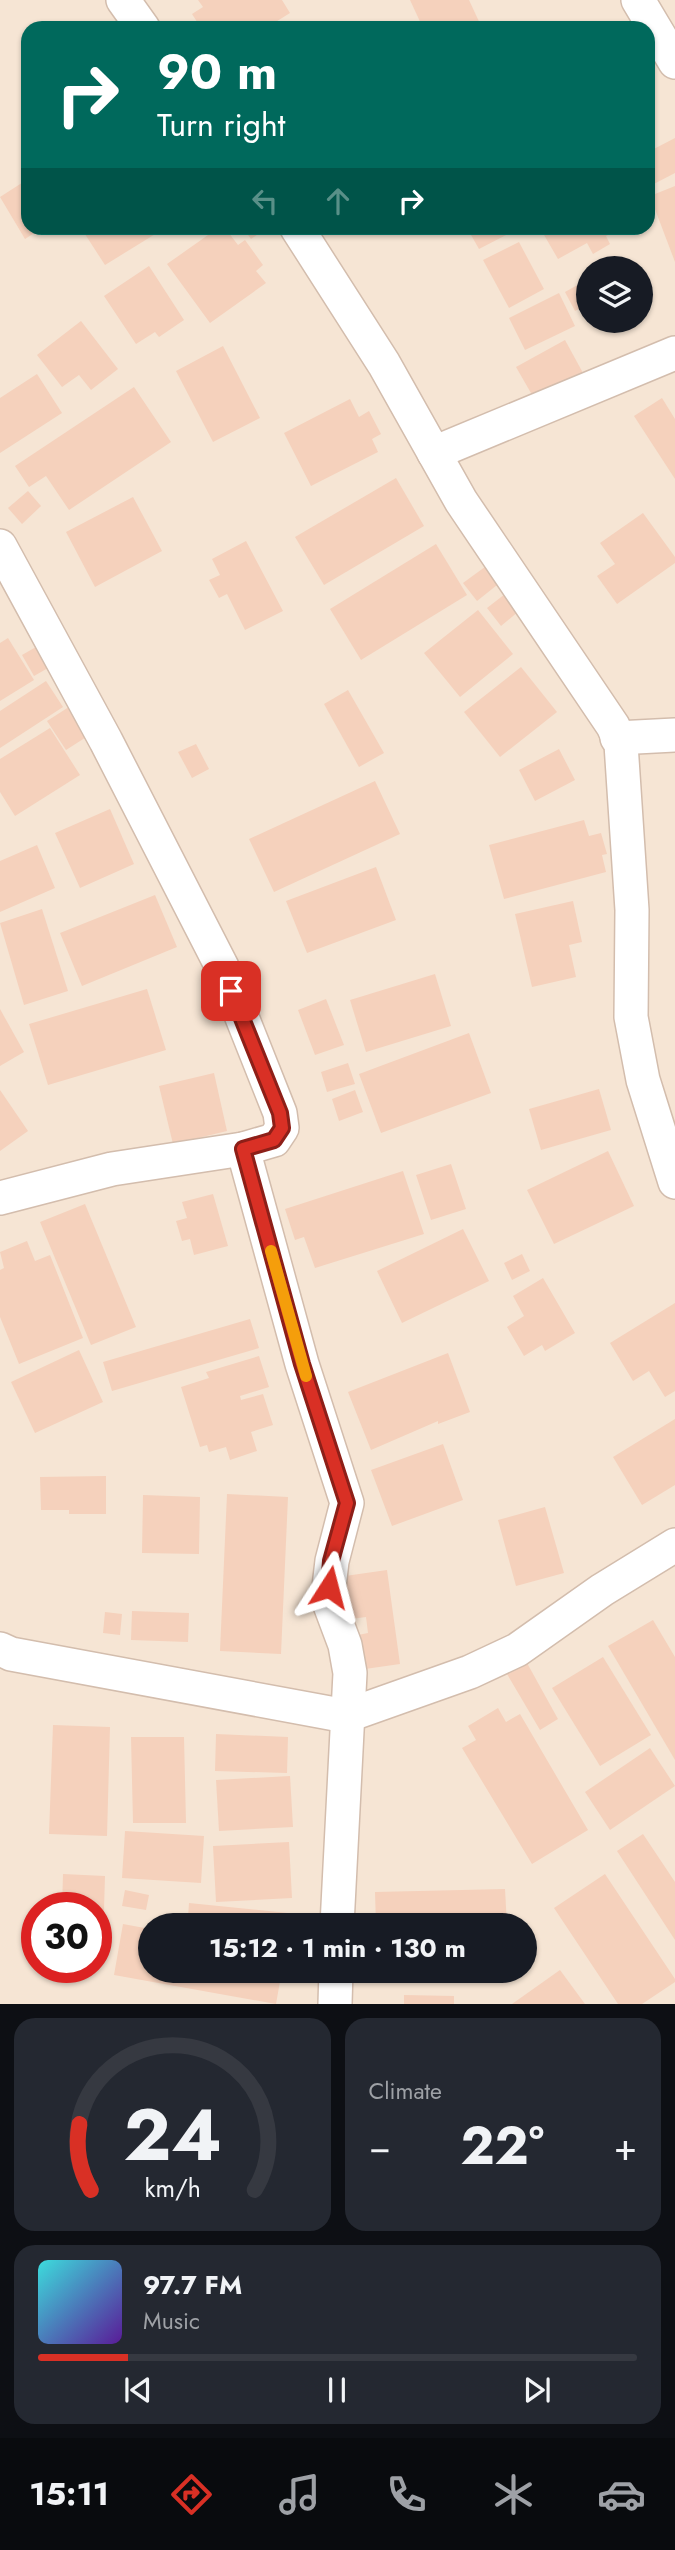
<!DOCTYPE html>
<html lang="en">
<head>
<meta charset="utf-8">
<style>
	:root { --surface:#171b24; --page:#242831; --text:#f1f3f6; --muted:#9ea1a6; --line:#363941; --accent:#d93025 }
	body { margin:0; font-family:Jost,sans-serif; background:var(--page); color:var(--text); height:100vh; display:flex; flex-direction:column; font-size:26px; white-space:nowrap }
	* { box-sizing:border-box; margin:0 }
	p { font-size:23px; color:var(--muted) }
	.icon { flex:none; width:38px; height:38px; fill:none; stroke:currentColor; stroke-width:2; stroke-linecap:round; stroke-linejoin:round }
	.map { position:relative; height:2004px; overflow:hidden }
	.drawer { display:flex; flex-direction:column; gap:14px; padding:14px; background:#0d0f14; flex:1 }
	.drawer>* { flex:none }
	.banner { position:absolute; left:21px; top:21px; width:634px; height:214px; border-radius:21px; box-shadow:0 2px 5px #0004; background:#00695c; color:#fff; overflow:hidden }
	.tools { position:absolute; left:576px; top:256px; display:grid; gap:14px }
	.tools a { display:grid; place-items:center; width:77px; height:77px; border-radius:50%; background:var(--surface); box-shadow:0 2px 5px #0004; font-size:35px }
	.speed { position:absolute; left:21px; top:1892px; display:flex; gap:14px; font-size:35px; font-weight:700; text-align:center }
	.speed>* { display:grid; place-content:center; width:91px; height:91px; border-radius:50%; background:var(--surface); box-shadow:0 2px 5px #0004; line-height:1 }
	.speed .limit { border:10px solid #d22; background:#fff; color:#111 }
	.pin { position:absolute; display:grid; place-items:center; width:60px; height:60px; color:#fff; margin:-30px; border-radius:14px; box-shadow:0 4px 10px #0006 }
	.me { position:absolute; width:77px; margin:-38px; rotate:9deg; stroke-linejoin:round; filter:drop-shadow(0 0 5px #0008) }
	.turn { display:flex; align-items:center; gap:24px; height:147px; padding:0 21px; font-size:32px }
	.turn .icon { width:91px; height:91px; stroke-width:2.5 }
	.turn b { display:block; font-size:49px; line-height:60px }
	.lanes { display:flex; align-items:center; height:66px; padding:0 21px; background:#0003; justify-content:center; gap:35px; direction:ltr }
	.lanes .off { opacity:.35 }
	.big { font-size:52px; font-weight:700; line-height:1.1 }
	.drawer .tile { flex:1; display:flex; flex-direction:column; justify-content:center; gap:10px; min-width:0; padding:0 24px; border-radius:21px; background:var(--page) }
	.drawer .dial { align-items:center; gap:0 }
	.dial svg { height:182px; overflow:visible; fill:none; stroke:var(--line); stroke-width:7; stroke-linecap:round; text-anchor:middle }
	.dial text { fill:var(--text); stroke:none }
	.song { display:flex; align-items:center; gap:21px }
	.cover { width:84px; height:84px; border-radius:10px; background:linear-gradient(135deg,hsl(180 70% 55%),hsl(270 70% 35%)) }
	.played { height:7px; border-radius:4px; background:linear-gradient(90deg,var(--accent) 15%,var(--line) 15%) }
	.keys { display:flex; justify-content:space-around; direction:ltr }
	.heat { display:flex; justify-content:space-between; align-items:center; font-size:38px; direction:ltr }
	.drawer .tiles { flex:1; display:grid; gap:14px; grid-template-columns:1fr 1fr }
	.tile:last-child { grid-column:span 2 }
	.trip { position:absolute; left:138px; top:1913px; width:399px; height:70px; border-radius:35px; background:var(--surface); box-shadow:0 2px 5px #0004; font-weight:700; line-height:70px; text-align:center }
	.menu { display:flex; height:112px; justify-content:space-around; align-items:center; background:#090b0e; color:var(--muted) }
	.menu .icon { width:49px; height:49px }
	.menu .on { color:var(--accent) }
	.menu b { font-size:32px; color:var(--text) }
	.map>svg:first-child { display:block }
	.residential { fill:#f6e5d4; fill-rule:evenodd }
	.building { fill:#f5d1bc }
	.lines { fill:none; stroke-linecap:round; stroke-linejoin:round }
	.minor-casing { stroke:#d3bdad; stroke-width:36 }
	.minor { stroke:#fff; stroke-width:33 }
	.route-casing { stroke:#8d1f18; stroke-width:18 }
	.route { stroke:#d93025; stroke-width:12 }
	.slow { stroke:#f59e0b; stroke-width:12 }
</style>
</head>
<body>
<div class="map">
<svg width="675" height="2004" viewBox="0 0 675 2004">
	<rect width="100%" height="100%" fill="#fef4e6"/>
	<path class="residential" d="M0,0H675V2004H0ZM28,28H648V228H28ZM588,268H640V320H588ZM37,1908H96V1967H37ZM150,1925H525V1970H150Z"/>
	<g class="building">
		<path d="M198,0H282L290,13L266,28H201L192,14L203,7Z"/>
		<path d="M410,0H469L482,28H423Z"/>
		<path d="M675,138V173L648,187V152Z"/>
		<path d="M28,179V228H42L25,239L0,197Z"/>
		<path d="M675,186V262L650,196Z"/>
		<path d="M81,228H165L105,265Z"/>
		<path d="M218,228H225L238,245L245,240L263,265L256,271L266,283L210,323L167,264Z"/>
		<path d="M243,228H267L251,239Z"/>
		<path d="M467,228H520L479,249Z"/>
		<path d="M540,228H621L606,236L610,244L593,254L587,243L558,259Z"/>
		<path d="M519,242L544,289L509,308L483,260Z"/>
		<path d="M149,266L184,320L159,337L155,332L136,344L104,296Z"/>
		<path d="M581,283L588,296V304L575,311L565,292Z"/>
		<path d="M559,293L575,326L525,350L509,318Z"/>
		<path d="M81,321L118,369L91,390L79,375L62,387L37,355Z"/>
		<path d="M565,340L583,373L535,400L516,367Z"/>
		<path d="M223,346L260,418L213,442L176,371Z"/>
		<path d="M37,374L62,413L0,453V398Z"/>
		<path d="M134,387L171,442L69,510L46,476L29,487L15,466Z"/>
		<path d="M662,398L675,419V479L634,416Z"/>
		<path d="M350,399L359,417L369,411L381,434L372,439L378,452L311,486L284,433Z"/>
		<path d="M396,478L424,526L324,585L295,537Z"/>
		<path d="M28,491L41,506L22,524L8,508Z"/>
		<path d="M133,497L162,551L95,587L66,532Z"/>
		<path d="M643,513L675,557V563L617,604L597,576L615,564L600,543Z"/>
		<path d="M246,541L283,611L245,630L227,594L219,598L209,580L220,575L212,559Z"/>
		<path d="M436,544L467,595L361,660L330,609Z"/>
		<path d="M489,564L502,581L477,601L463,583Z"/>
		<path d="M505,594L519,611L501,626L487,608Z"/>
		<path d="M478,610L513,654L460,697L424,653Z"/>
		<path d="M8,638L34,680L0,701V643Z"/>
		<path d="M43,643L55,664L34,676L22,655Z"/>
		<path d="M521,667L557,712L500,757L464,712Z"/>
		<path d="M46,681L63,707L0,748V711Z"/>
		<path d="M348,690L384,753L359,767L324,704Z"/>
		<path d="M72,705L91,734L66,750L47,721Z"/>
		<path d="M50,728L80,775L15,816L0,792V759Z"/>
		<path d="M196,744L209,769L192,778L178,752Z"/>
		<path d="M559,749L575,780L535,801L519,770Z"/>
		<path d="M375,781L400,834L274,892L249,839Z"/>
		<path d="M110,809L134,864L80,888L55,833Z"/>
		<path d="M584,820L589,836L601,833L607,854L602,855L606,872L504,899L489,845Z"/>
		<path d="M37,845L55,888L0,912V861Z"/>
		<path d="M376,867L396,920L307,953L286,901Z"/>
		<path d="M155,895L177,947L82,986L60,933Z"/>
		<path d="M573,901L582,942L569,945L576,977L532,987L515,914Z"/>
		<path d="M42,909L68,991L24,1005L0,923Z"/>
		<path d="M435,974L451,1026L366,1052L350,1000Z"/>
		<path d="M147,989L166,1050L48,1085L29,1024Z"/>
		<path d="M326,999L344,1045L315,1055L298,1010Z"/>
		<path d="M0,1009L24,1052L0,1066Z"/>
		<path d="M469,1033L491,1093L381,1133L359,1074Z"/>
		<path d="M348,1063L355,1084L327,1092L321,1072Z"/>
		<path d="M214,1073L227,1131L173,1144L159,1086Z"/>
		<path d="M599,1089L611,1130L541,1150L529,1109Z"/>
		<path d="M0,1090L28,1131L0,1151Z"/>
		<path d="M355,1090L363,1112L339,1121L332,1099Z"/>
		<path d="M608,1151L634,1206L554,1244L527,1190Z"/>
		<path d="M451,1164L466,1209L431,1220L416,1175Z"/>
		<path d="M403,1171L424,1234L315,1268L304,1237L295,1240L285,1209Z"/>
		<path d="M213,1194L228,1246L194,1255L190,1239L182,1241L176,1221L187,1218L182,1202Z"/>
		<path d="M85,1204L136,1327L91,1345L40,1222Z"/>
		<path d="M463,1229L489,1281L402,1323L377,1271Z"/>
		<path d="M27,1241L35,1261L50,1255L83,1338L19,1364L0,1317V1270L4,1268L0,1252Z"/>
		<path d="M522,1254L530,1271L512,1280L504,1263Z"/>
		<path d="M543,1278L575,1333L545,1351L542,1345L524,1356L507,1327L524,1316L513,1296Z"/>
		<path d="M675,1303V1391L665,1397L649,1371L633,1381L610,1343Z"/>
		<path d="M250,1319L259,1348L112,1391L103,1362Z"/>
		<path d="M79,1350L103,1402L35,1433L11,1382Z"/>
		<path d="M448,1353L470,1412L438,1424V1421L371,1450L348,1392Z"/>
		<path d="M259,1356L269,1387L240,1396L241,1400L263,1394L273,1425L251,1432L257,1451L230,1460L226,1447L209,1452L207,1445L200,1447L181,1387L209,1378L206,1372Z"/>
		<path d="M675,1419V1485L642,1505L613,1457Z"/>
		<path d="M443,1444L463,1500L392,1526L371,1470Z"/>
		<path d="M106,1476V1514H69V1510H41L40,1477Z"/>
		<path d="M227,1494L288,1497L281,1654L220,1651Z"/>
		<path d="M143,1495L200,1497L199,1554L142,1553Z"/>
		<path d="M545,1507L564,1573L516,1586L498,1520Z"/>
		<path d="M387,1570L400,1664L358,1670L353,1636L368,1633L366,1617L351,1619L345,1576Z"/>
		<path d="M132,1611L189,1613L188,1642L131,1640Z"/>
		<path d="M105,1612L122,1614L120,1635L103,1633Z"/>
		<path d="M653,1620L675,1657V1760L608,1646Z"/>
		<path d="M603,1657L651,1735L600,1766L552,1688Z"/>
		<path d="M527,1663L558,1719L540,1730L507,1674Z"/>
		<path d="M498,1708L506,1722L520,1714L588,1830L532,1864L462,1748L476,1740L468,1726Z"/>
		<path d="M53,1725L110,1727L107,1836L49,1834Z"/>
		<path d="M216,1734L288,1737L287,1773L215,1771Z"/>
		<path d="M131,1737H184L186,1823H133Z"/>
		<path d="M650,1748L675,1786L610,1830L585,1792Z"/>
		<path d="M290,1776L293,1827L219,1831L216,1780Z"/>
		<path d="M125,1831L204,1836L201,1883L122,1878Z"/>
		<path d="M643,1834L675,1882V1940L617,1851Z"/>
		<path d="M289,1842L292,1898L216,1902L213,1846Z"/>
		<path d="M63,1874L105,1876L103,1943H96V1908H62Z"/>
		<path d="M605,1874L675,1979V1982L642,2004H618L554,1908Z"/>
		<path d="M505,1889L507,1925H376L375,1892Z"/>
		<path d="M125,1890L149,1895L146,1910L122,1906Z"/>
		<path d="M189,1903L307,1915L306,1925H212L213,1919L188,1917Z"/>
		<path d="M123,1924L150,1929V1970H282L276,2004L114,1975Z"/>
		<path d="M560,1970L585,2004H512Z"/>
		<path d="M404,1995L454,1996V2004H404Z"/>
	</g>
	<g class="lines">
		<g class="minor-casing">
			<g id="minor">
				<path d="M123,0L143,28"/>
				<path d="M638,0L675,62"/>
				<path d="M297,228L384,364L461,501L613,726L621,744L632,910L631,1017L643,1080L675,1182"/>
				<path d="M434,453L675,353"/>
				<path d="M0,546L106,741L222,967L280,1113L282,1128L274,1140L243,1149L112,1169L0,1198"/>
				<path d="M617,738L675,735"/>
				<path d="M243,1149L302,1364L347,1503L332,1561L329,1587L330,1605L345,1645L350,1673L337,1925"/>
				<path d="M0,1649L11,1654L346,1716L470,1672L517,1650L602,1590L675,1545"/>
				<path d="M335,2004L336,1970"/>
			</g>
		</g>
		<use href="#minor" class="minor"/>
	</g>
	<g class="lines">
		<g class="route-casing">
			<path id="route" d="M231,991L280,1113L282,1128L274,1140L243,1149L302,1364L347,1503L331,1561L329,1587"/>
		</g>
		<use href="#route" class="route"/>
		<path class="slow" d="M271,1251L306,1376"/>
	</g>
</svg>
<div class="tools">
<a><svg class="icon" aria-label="layers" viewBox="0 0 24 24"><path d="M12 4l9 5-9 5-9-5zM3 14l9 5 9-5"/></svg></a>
</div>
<div class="speed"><div class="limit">30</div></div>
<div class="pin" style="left:231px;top:991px;background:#d93025"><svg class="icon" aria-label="arrive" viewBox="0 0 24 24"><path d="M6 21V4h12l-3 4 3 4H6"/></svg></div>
<svg class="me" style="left:329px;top:1587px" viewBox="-20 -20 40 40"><path d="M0-17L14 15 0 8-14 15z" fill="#d93025" stroke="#fff" stroke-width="4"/></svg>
<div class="trip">15:12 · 1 min · 130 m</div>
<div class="banner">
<div class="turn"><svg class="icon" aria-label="right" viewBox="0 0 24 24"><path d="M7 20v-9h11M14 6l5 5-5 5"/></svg><div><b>90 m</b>Turn right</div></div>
<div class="lanes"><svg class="icon off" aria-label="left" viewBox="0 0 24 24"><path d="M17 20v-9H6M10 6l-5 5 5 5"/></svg><svg class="icon off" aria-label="ahead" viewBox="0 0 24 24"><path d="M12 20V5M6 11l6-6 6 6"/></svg><svg class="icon" aria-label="right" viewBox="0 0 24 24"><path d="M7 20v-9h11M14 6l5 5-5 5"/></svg></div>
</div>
</div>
<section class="drawer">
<div class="tiles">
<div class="tile dial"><svg viewBox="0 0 100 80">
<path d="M14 69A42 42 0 1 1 86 69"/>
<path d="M14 69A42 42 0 0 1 9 40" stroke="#d93025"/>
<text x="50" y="56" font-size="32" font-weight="700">24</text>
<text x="50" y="72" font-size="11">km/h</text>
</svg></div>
<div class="tile"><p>Climate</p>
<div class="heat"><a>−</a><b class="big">22°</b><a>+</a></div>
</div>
<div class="tile">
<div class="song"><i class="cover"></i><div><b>97.7 FM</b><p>Music</p></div></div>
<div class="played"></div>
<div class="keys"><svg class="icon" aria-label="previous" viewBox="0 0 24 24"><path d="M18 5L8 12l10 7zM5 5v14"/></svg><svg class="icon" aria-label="pause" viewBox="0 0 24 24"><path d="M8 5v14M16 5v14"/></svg><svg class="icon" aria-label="next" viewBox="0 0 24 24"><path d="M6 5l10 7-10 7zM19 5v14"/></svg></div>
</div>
</div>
</section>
<nav class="menu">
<b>15:11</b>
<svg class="icon on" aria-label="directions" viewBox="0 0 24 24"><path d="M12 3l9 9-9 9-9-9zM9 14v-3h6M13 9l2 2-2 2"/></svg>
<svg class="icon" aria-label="music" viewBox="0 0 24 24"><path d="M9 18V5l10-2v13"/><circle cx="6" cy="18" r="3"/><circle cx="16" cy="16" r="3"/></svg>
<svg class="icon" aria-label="phone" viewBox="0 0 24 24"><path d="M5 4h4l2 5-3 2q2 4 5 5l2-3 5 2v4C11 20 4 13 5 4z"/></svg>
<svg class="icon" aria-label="climate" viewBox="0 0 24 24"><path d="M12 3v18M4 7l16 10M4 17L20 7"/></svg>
<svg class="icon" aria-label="car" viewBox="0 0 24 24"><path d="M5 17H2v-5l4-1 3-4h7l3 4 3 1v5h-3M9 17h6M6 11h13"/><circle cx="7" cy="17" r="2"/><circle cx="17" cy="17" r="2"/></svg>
</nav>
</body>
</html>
